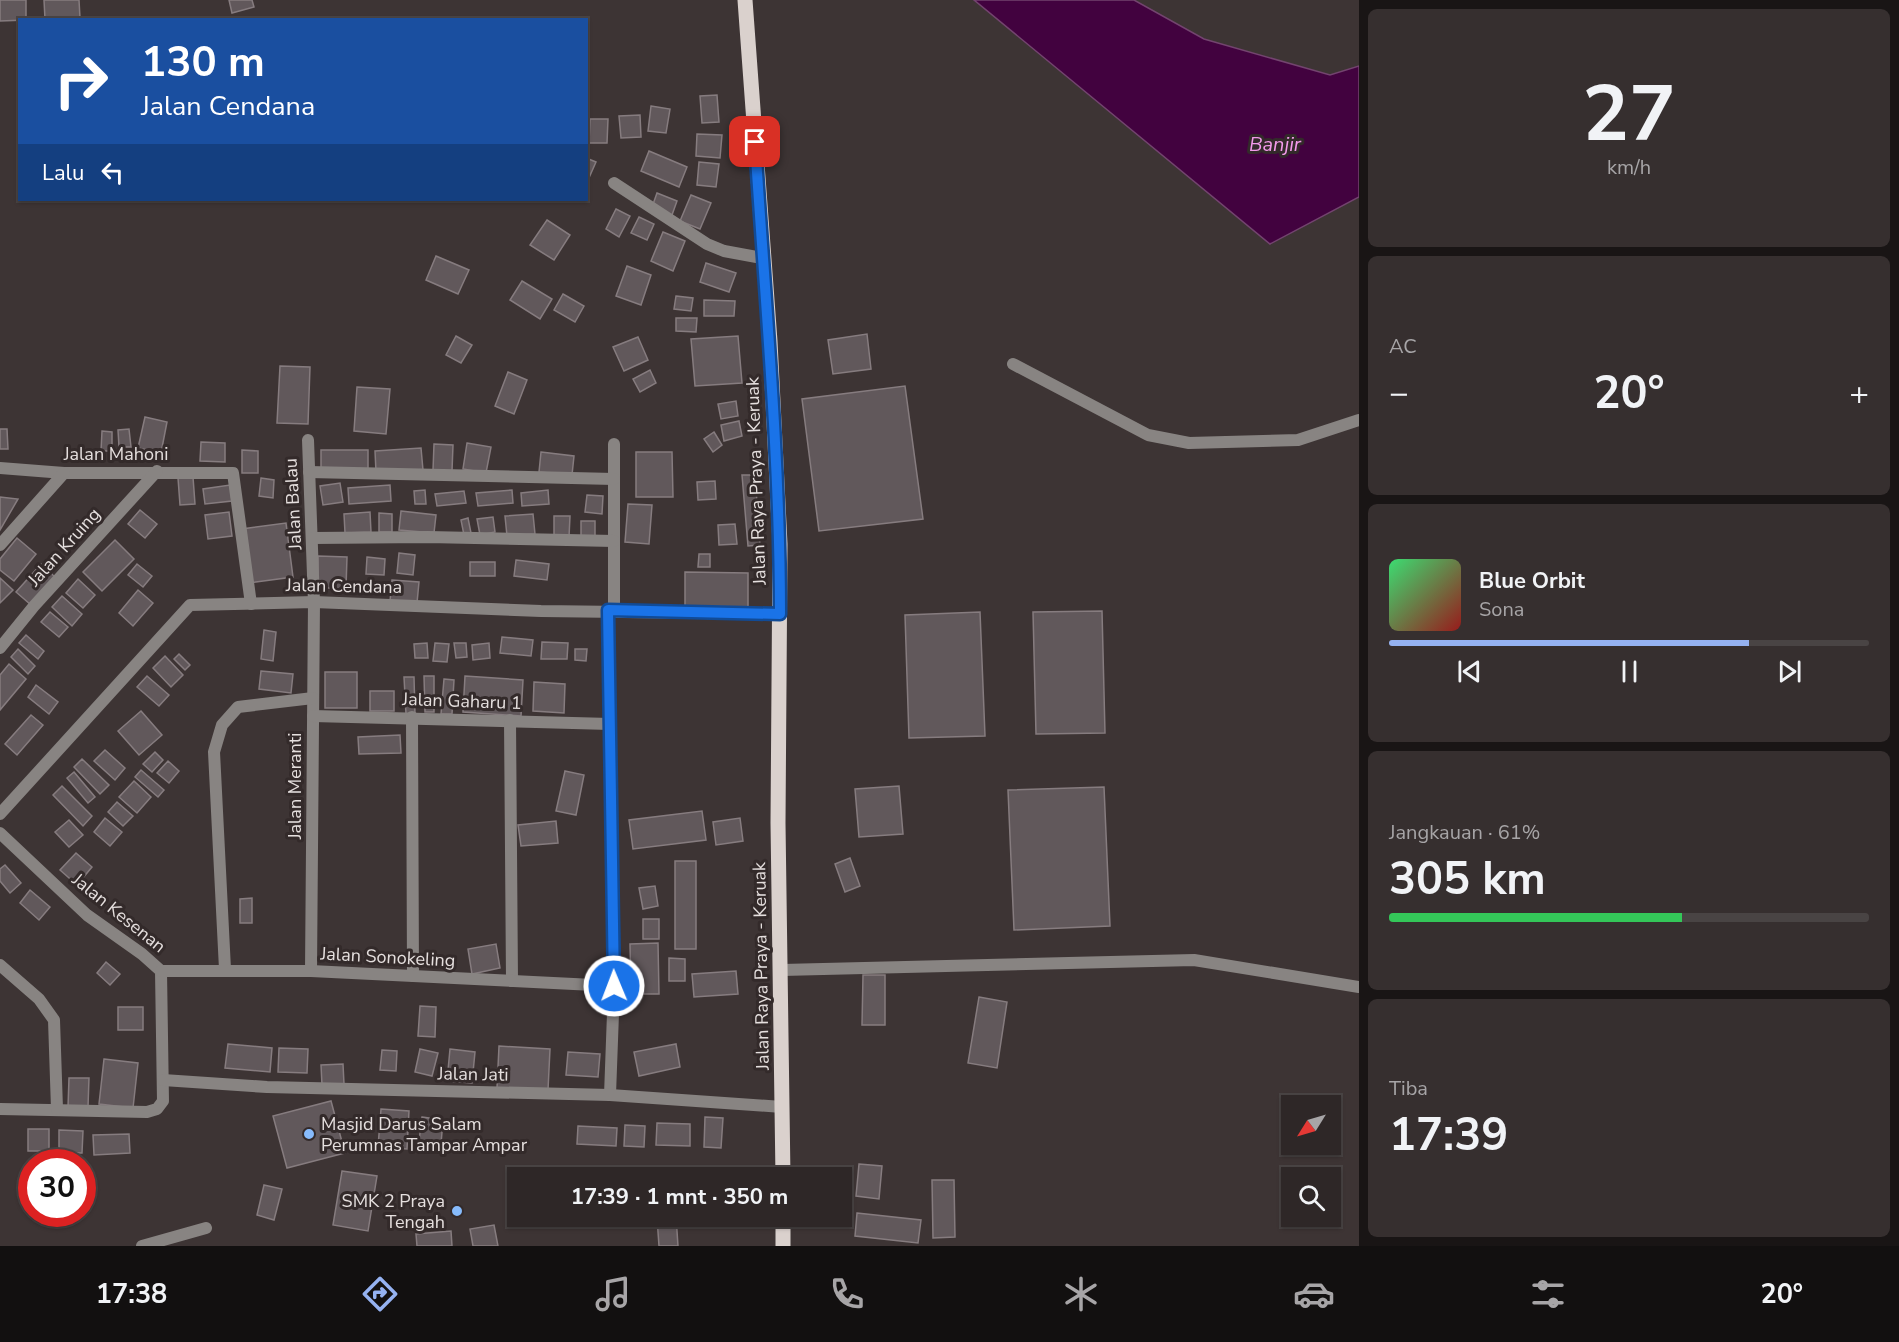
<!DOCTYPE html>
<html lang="id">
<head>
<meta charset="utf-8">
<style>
	:root { --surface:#2e2727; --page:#362f2f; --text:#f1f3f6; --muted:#a7a5a7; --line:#494444; --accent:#95b2f1 }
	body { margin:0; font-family:"Nunito Sans",sans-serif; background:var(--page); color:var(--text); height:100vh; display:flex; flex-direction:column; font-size:22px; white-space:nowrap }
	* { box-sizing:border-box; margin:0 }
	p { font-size:20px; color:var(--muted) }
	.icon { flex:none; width:33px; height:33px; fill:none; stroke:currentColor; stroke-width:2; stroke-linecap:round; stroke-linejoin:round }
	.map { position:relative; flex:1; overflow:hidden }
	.drawer { display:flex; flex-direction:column; gap:9px; padding:9px; background:#191515; width:540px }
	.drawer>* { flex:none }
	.top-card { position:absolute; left:18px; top:18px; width:570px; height:183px; border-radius:0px; box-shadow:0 2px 4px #0004,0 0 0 2px var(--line); background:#1a4fa0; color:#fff; overflow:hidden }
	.needle { width:39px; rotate:233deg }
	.tools { position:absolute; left:1281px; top:1095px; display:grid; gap:12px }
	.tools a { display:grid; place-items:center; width:60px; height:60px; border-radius:0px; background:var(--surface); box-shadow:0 2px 4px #0004,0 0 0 2px var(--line); font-size:30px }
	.speed { position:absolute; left:18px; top:1149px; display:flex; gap:12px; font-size:30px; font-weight:700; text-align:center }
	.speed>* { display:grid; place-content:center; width:78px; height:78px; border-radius:50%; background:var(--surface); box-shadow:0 2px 4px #0004,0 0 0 2px var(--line); line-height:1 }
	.speed .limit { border:9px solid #d22; background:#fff; color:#111 }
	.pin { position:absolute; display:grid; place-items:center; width:51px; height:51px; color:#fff; margin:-26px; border-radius:12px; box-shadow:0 3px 9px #0006 }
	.me { position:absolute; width:66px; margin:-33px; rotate:359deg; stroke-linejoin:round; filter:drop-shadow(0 0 4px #0008) }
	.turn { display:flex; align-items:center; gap:21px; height:126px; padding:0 24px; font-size:27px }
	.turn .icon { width:78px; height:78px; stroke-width:2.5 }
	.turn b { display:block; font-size:42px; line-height:51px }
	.then { display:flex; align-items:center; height:57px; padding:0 24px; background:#0003; gap:12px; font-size:22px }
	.big { font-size:45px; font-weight:700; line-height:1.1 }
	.drawer .card { flex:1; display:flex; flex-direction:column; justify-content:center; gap:9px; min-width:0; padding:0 21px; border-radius:9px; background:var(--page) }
	.drawer .dial { align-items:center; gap:0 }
	.dial b { font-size:78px; line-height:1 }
	.song { display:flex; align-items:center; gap:18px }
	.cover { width:72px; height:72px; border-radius:9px; background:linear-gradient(135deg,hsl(140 70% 55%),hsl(0 70% 35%)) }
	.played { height:6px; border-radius:3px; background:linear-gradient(90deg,var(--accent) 75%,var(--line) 75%) }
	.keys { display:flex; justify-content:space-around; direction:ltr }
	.heat { display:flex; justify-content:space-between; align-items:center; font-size:33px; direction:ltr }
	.charge { height:9px; border-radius:4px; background:linear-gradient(90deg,#34c759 61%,var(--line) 0) }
	.trip { position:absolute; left:507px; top:1167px; width:345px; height:60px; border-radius:0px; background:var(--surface); box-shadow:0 2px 4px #0004,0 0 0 2px var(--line); font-weight:700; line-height:60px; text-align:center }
	.tab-bar { display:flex; height:96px; justify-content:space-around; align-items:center; background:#121010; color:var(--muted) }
	.tab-bar .icon { width:42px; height:42px }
	.tab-bar .on { color:var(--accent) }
	.tab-bar b { font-size:27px; color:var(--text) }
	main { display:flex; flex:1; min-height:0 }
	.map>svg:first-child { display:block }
	.water { fill:#42023f; stroke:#73446f; stroke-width:1.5 }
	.building { fill:#61585b; stroke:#867c7f; stroke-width:1.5 }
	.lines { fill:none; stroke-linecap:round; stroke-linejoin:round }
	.street { stroke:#888482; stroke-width:12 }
	.primary { stroke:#dad1cd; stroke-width:15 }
	.route-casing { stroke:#114b97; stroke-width:15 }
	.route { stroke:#1a73e8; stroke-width:10 }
	.poi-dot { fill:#87bbfc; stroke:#332a2a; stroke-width:2 }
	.labels { text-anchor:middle; stroke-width:6; stroke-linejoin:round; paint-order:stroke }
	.street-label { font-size:18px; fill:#e5dfde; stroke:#332a2a }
	.poi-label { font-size:18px; fill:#e5dfde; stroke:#332a2a; text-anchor:start }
	.water-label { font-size:20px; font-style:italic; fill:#f39aeb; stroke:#332a2a }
</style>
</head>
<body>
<main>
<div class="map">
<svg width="1359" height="1246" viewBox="0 0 1359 1246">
	<rect width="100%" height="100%" fill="#3d3434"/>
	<path class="water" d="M974,0H1134L1204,39L1330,75L1359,66V197L1270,244Z"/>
	<g class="building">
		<path d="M0,0H26V20L0,21Z"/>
		<path d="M44,0H79L80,18L45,19Z"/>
		<path d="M229,0H252L254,7L232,13Z"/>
		<path d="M717,95L719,122L702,123L700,96Z"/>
		<path d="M651,106L670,109L666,133L648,131Z"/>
		<path d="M640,115L641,137L621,138L619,116Z"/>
		<path d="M590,119H608L607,143H589Z"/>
		<path d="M697,134L722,135L720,158L696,156Z"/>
		<path d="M649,151L687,167L679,187L641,171Z"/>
		<path d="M586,158L596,162L588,180H586Z"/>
		<path d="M699,162L719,164L716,187L697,185Z"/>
		<path d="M657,193L677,201L672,215L652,207Z"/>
		<path d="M691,195L711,203L700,229L680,221Z"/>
		<path d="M616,209L630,216L619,237L606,229Z"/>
		<path d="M639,217L654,224L647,240L631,233Z"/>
		<path d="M547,220L570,235L554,260L530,245Z"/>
		<path d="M663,232L685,241L673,271L651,261Z"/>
		<path d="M436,256L469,270L458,294L426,280Z"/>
		<path d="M706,263L736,273L729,292L700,282Z"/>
		<path d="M627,266L651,275L641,305L616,296Z"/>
		<path d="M522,281L552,299L540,319L510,300Z"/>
		<path d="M563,294L584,306L575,322L554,310Z"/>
		<path d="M676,296L693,298L691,311L674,309Z"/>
		<path d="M704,300L735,301L734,316H704Z"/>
		<path d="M676,318H697L696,332L676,331Z"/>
		<path d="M867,334L871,369L833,374L828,340Z"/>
		<path d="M456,336L472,345L461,363L446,355Z"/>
		<path d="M738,336L742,383L695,386L691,339Z"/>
		<path d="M638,337L648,360L624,371L613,347Z"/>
		<path d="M280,366L310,367L308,424L277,423Z"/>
		<path d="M650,370L656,383L640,392L633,379Z"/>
		<path d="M508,372L527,380L514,414L495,406Z"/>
		<path d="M905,386L923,519L819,531L802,399Z"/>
		<path d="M357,387L390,389L386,434L354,431Z"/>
		<path d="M736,401L738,416L721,419L718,404Z"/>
		<path d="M145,417L167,422L161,453L138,448Z"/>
		<path d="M739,421L742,436L724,441L721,425Z"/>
		<path d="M0,429H7L8,449H0Z"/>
		<path d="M129,429L131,447H119L118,430Z"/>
		<path d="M102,431L112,432V451H101Z"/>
		<path d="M714,432L722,445L713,452L704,439Z"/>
		<path d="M201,442L225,443V462L200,461Z"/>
		<path d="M467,443L491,447L486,473L463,469Z"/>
		<path d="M434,444L453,445L452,471L433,470Z"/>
		<path d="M421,448L423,470L376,472L375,451Z"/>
		<path d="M242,450L258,451V473H242Z"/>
		<rect x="321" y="450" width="47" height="21"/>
		<path d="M541,452L574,456L572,475L539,472Z"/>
		<path d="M636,452H672L673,497H636Z"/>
		<path d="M742,475H755L760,545L748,546Z"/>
		<path d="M193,477L195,504L180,505L178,478Z"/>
		<path d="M261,478L274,480L273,498L259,496Z"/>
		<path d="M715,481L716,499L698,500L697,482Z"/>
		<path d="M340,483L343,502L323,505L320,486Z"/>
		<path d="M230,485L232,501L205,504L203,489Z"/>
		<path d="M390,485L391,501L349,504L348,488Z"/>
		<path d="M425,490L426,504H415L414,491Z"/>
		<path d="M512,490L513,503L478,506L476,493Z"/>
		<path d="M548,490L549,504L522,506L521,493Z"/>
		<path d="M464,491L466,503L437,506L435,494Z"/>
		<path d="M587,495L603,496L602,514L585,512Z"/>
		<path d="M0,497L18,499L0,530Z"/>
		<path d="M628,504L652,505L649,544L625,542Z"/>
		<path d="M140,510L157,524L145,538L128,524Z"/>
		<path d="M401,511L436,515L434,533L399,530Z"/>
		<path d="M229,512L232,536L208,539L205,515Z"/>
		<path d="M370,512L371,532L345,533L344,514Z"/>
		<path d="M379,513L392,514V532H379Z"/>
		<path d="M533,514L535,534L507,536L505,516Z"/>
		<path d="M554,516H570L569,537H554Z"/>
		<path d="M493,517L495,532L480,535L477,519Z"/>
		<path d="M468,518L471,533L464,535L461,520Z"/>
		<path d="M581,521H595V539L581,538Z"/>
		<path d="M286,523L293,577L249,583L242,529Z"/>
		<path d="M735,524L737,544L719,545L718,525Z"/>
		<path d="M17,538L36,554L14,581L0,570V559Z"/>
		<path d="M115,540L134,559L102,591L83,572Z"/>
		<path d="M399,553L415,555L413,575L397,573Z"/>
		<path d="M699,554H710V567H698Z"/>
		<path d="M318,556L347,557L346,588H318Z"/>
		<path d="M367,557L385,559L384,575L366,574Z"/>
		<path d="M516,560L549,564L547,580L514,576Z"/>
		<rect x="470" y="562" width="25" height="14"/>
		<path d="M41,564L55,577L31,605L16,592Z"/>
		<path d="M137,564L152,576L143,587L128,575Z"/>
		<path d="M685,572L748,573V607L685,606Z"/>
		<path d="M0,578L13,590L0,603Z"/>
		<path d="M78,579L95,595L83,608L66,593Z"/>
		<path d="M392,580L419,582L417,603L390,601Z"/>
		<path d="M138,590L153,603L133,626L119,613Z"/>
		<path d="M62,596L82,614L72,626L52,607Z"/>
		<path d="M1102,611L1105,733L1036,734L1033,612Z"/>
		<path d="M50,612L68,627L59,637L41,622Z"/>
		<path d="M980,612L985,736L909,738L905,615Z"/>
		<path d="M264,630L276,632L273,661L261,659Z"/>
		<path d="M26,635L44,651L38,659L19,643Z"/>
		<path d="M502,637L533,640L531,656L500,653Z"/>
		<path d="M542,642L568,643L567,659H541Z"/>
		<path d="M427,643L428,658H415L414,644Z"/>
		<path d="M435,643L449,644L447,662L433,661Z"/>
		<path d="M454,643H466L467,657L456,658Z"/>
		<path d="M489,643L490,658L473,660L472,645Z"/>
		<path d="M18,649L35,666L28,674L11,657Z"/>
		<path d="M575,649H587L586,661L575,660Z"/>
		<path d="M179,654L190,665L185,670L174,659Z"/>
		<path d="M165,656L183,675L171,687L153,668Z"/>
		<path d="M9,664L26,679L0,710V675Z"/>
		<path d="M261,671L293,674L291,693L259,689Z"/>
		<rect x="325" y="672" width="32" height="36"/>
		<path d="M147,676L169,695L159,706L137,687Z"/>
		<path d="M424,676H434V712H425Z"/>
		<path d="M465,676L523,680L521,716L463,712Z"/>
		<path d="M404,677H414L415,714H406Z"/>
		<path d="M444,679L454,680L452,714H441Z"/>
		<path d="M534,682L565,684L564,713L533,711Z"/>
		<path d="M36,685L58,702L49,714L28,697Z"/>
		<rect x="370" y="691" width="24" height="20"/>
		<path d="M141,711L162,735L139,755L118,731Z"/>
		<path d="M31,715L43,725L17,755L5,744Z"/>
		<path d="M400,735L401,753L359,754L358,737Z"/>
		<path d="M105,750L125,768L115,780L94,761Z"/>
		<path d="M155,752L163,760L152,772L143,764Z"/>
		<path d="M82,759L109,785L100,794L74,767Z"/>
		<path d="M168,761L179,771L169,783L157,773Z"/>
		<path d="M141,770L164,790L158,797L135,777Z"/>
		<path d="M565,771L584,775L576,815L556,811Z"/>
		<path d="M74,772L95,797L88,803L67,778Z"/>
		<path d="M134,781L151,797L137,813L119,797Z"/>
		<path d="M62,786L92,816L83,826L53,795Z"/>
		<path d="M899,786L903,834L859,837L855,789Z"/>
		<path d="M1104,787L1110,926L1014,930L1008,790Z"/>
		<path d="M117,802L133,816L123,826L108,812Z"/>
		<path d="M702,811L706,840L633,849L629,820Z"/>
		<path d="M105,818L122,832L110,846L94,832Z"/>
		<path d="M740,818L743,841L716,845L713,822Z"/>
		<path d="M69,820L83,835L69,847L55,832Z"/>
		<path d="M556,821L558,843L521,846L518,825Z"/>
		<path d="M76,853L92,867L77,885L60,870Z"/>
		<path d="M850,858L860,886L845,892L835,864Z"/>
		<rect x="675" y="861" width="21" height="88"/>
		<path d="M5,865L21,883L10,893L0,881V869Z"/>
		<path d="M655,886L658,906L643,909L639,888Z"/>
		<path d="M30,890L50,907L39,920L20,903Z"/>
		<path d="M252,898V923H240V899Z"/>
		<rect x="643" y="919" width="16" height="20"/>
		<path d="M658,943L659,994H631L630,944Z"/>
		<path d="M496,944L500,968L472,974L468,949Z"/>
		<path d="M669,958L685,959V981H669Z"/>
		<path d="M106,962L120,974L110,985L97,973Z"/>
		<path d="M736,971L738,994L694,997L692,974Z"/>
		<path d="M863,975H885V1025H862Z"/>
		<path d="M979,997L1007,1002L997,1068L968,1063Z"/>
		<path d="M420,1006L436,1007L435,1037L418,1036Z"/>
		<rect x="118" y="1007" width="25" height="23"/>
		<path d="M228,1044L272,1048L270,1072L225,1068Z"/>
		<path d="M676,1044L680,1067L639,1076L634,1052Z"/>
		<path d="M499,1046L550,1049L548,1090L497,1088Z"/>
		<path d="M279,1048L308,1049L307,1073L278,1072Z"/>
		<path d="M420,1049L438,1053L432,1076L415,1072Z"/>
		<path d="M450,1049L475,1052L472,1083L447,1081Z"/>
		<path d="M382,1050L397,1051L396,1071L380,1070Z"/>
		<path d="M568,1052L600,1054L598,1077L566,1075Z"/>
		<path d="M104,1059L138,1063L133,1108L99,1104Z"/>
		<path d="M343,1064L344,1084L322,1085L321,1065Z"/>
		<path d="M69,1078H89L88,1107H68Z"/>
		<path d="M331,1101L345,1153L287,1168L273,1116Z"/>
		<path d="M381,1109L409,1111L407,1149L378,1147Z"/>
		<path d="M422,1117L443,1120L441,1144L419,1141Z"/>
		<path d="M705,1117L723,1118L721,1148L704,1147Z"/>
		<path d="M657,1123L690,1124V1146L656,1145Z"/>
		<path d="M625,1125L645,1126L644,1147L624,1146Z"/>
		<path d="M578,1126L617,1128L616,1146L577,1144Z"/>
		<rect x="28" y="1129" width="21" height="22"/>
		<path d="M59,1130L83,1131L82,1153H59Z"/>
		<path d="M129,1134L130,1153L94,1155L93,1135Z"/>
		<path d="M859,1164L882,1166L879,1199L856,1196Z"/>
		<path d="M342,1171L377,1176L368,1231L333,1225Z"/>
		<path d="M932,1180H954L955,1237L933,1238Z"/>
		<path d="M264,1185L282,1189L274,1220L257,1215Z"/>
		<path d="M857,1213L921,1220L918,1243L855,1236Z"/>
		<path d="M676,1216L678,1246H659L657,1218Z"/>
		<path d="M494,1225L498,1246H473L470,1229Z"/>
		<path d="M451,1231L452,1246H417L416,1234Z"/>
	</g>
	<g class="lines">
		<g class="street">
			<path d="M614,183L707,244L724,251L762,258"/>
			<path d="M1013,364L1148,435L1189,443L1298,440L1359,420"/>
			<path d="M308,440L314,602L311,971"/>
			<path d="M614,444V611"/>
			<path d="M0,468L64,473H233L251,604"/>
			<path d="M309,472L614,479"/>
			<path d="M313,538L428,537L614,541"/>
			<path d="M0,545L64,473"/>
			<path d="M608,611L614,986L610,1095"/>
			<path d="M0,648L34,606L157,471"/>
			<path d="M313,716L610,724"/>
			<path d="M412,717L413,976"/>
			<path d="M510,720L512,981"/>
			<path d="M0,814L190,605L314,602L541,611L780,614"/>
			<path d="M0,833L87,915L142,954L161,971L163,1101L157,1109L147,1112L0,1109"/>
			<path d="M0,965L39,999L54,1020L57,1109"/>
			<path d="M225,969L214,752L222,725L238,707L313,698"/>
			<path d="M782,970L1194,960L1359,987"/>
			<path d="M161,971H311L614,986"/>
			<path d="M163,1080L267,1087L610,1095L782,1107"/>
			<path d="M142,1246L206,1228"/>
		</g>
		<g class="primary">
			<path d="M745,0L770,341L780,544L778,823L783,1178"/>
			<path d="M783,1216V1246"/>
		</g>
	</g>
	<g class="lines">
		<g class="route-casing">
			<path id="route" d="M614,986L608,610L780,614C780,456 765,299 755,142"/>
		</g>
		<use href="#route" class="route"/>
	</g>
	<g class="poi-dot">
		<circle cx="309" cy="1134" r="6"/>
		<circle cx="457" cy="1211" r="6"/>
	</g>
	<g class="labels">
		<g class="street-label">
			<text x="116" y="460">Jalan Mahoni</text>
			<text transform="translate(756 481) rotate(-92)" y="6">Jalan Raya Praya - Keruak</text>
			<text transform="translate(293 504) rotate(-93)" y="6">Jalan Balau</text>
			<text transform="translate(64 547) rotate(-48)" y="6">Jalan Kruing</text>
			<text transform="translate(344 586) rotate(1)" y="6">Jalan Cendana</text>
			<text transform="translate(462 701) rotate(2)" y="6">Jalan Gaharu 1</text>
			<text transform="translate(295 786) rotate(-90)" y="6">Jalan Meranti</text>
			<text transform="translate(119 913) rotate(39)" y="6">Jalan Kesenan</text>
			<text transform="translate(388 957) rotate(3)" y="6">Jalan Sonokeling</text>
			<text transform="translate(761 966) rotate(-91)" y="6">Jalan Raya Praya - Keruak</text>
			<text transform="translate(473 1074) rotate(1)" y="6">Jalan Jati</text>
		</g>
		<g class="poi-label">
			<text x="321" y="1130">Masjid Darus Salam<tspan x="321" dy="21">Perumnas Tampar Ampar</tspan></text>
			<text x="445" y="1207" text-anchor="end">SMK 2 Praya<tspan x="445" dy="21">Tengah</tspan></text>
		</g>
		<g class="water-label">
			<text x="1275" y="151">Banjir</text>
		</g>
	</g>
</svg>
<div class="tools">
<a><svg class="needle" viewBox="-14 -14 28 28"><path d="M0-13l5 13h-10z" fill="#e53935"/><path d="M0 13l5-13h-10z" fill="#a7a5a7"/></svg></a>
<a><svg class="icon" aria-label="search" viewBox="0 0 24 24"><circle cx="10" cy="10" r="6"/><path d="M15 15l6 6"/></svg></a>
</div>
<div class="speed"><div class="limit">30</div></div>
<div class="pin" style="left:755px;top:142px;background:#d93025"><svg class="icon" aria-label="arrive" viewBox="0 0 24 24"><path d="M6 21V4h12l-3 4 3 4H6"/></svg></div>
<svg class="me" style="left:614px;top:986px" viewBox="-20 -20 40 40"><circle r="17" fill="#1a73e8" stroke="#fff" stroke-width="3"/><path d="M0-11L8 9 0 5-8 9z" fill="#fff"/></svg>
<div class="trip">17:39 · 1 mnt · 350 m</div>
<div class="top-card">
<div class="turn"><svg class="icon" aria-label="right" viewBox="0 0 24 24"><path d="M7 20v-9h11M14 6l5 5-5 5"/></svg><div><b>130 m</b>Jalan Cendana</div></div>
<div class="then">Lalu<svg class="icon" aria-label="left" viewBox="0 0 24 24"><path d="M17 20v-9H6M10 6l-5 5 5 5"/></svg></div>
</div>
</div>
<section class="drawer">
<div class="card dial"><b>27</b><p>km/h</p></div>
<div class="card"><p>AC</p>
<div class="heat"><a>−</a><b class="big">20°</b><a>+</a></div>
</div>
<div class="card">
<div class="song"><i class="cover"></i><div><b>Blue Orbit</b><p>Sona</p></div></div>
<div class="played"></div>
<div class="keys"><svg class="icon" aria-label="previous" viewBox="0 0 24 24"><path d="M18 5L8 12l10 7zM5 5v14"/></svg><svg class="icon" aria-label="pause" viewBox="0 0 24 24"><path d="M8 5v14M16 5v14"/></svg><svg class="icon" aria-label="next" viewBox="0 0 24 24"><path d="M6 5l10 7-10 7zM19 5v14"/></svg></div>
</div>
<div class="card"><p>Jangkauan · 61%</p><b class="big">305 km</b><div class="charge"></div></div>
<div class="card"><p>Tiba</p><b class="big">17:39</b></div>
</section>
</main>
<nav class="tab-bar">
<b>17:38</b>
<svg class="icon on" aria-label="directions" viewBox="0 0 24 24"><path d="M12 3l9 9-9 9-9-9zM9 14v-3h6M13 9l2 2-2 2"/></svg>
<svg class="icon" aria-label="music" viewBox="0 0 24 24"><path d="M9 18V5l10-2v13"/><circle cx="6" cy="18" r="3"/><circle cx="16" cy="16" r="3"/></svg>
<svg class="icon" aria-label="phone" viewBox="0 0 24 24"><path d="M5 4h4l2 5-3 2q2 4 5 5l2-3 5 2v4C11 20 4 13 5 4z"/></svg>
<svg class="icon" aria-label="climate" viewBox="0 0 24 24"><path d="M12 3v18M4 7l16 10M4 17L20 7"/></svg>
<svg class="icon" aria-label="car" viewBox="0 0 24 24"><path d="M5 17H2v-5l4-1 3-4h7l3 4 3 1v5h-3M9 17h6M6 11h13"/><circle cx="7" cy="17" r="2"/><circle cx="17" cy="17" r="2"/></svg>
<svg class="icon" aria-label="filters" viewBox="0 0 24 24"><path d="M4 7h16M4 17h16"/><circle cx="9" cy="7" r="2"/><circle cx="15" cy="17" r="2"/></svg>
<b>20°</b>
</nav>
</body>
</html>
